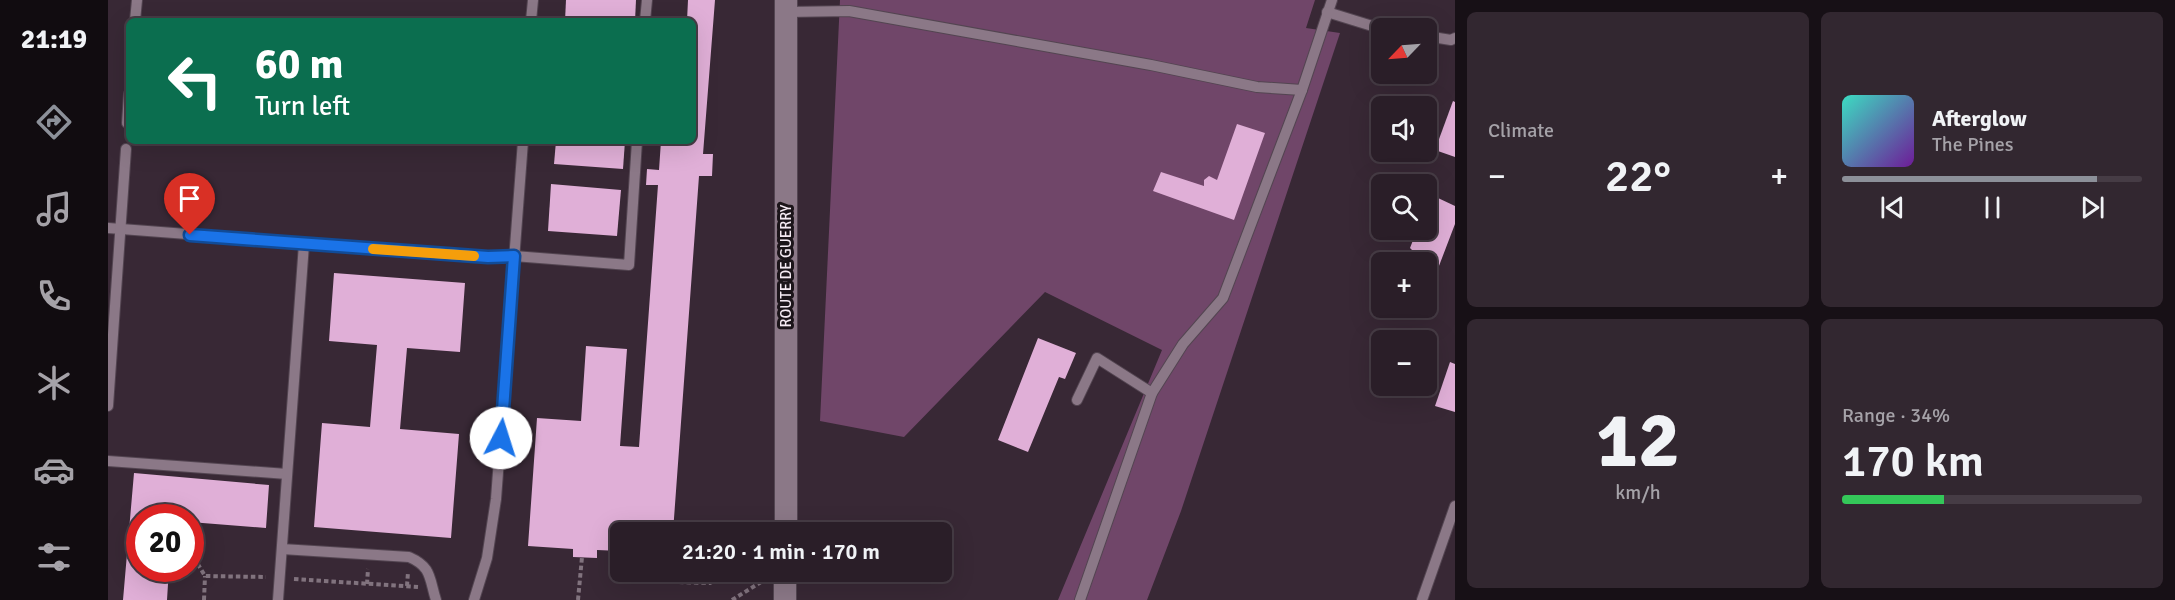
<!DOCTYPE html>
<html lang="en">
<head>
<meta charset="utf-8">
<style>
	:root { --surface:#2a1e28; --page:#322730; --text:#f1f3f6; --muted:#a5a2a8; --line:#463c45; --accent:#8c9099 }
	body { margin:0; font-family:Signika,sans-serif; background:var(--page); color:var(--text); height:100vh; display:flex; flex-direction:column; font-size:22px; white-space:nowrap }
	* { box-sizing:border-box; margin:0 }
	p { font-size:20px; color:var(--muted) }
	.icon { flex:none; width:33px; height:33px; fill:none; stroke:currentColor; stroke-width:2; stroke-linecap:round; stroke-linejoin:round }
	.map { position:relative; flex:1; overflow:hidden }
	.drawer { display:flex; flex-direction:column; gap:12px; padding:12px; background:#171016; width:720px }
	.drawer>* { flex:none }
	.hud { position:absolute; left:18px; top:18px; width:570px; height:126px; border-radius:9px; box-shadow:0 6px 24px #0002,0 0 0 2px var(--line); background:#0b6e4f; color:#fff; overflow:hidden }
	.needle { width:39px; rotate:245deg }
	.fabs { position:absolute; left:1263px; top:18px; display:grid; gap:12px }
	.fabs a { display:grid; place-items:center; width:66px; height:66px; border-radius:9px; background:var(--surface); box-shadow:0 6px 24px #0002,0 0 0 2px var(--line); font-size:30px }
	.speed { position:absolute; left:18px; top:504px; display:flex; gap:12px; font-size:30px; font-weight:700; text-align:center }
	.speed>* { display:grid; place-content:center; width:78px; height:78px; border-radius:50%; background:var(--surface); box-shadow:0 6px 24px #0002,0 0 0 2px var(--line); line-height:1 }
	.speed .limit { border:9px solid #d22; background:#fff; color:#111 }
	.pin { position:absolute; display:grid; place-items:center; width:51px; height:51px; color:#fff; margin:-62px -26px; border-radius:50% 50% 50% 0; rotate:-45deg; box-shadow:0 0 6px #0007 }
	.pin .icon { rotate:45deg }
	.me { position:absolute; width:66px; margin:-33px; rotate:5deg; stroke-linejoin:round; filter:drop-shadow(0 0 4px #0008) }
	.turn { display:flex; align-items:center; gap:21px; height:126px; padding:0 30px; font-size:27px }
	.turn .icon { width:78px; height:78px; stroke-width:2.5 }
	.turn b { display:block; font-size:42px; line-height:51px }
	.big { font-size:45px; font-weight:600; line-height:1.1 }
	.drawer .tile { flex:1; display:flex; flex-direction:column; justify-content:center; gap:9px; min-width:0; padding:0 21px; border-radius:9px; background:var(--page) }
	.drawer .dial { align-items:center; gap:0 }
	.dial b { font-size:78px; line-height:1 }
	.song { display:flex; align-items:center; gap:18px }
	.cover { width:72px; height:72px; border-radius:9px; background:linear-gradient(135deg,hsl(170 70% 55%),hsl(280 70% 35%)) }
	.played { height:6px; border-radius:3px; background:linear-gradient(90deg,var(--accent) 85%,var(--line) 85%) }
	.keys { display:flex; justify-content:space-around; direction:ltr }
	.heat { display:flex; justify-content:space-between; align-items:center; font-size:33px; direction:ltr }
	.charge { height:9px; border-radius:4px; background:linear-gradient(90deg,#34c759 34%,var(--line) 0) }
	.drawer .tiles { flex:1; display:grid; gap:12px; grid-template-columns:repeat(2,1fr) }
	.trip { position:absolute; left:502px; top:522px; width:342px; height:60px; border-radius:9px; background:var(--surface); box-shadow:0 6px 24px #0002,0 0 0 2px var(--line); font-weight:600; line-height:60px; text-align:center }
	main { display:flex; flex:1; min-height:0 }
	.tabs { display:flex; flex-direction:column; width:108px; justify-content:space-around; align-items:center; background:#110c10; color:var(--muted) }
	.tabs .icon { width:42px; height:42px }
	.tabs .active { color:var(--accent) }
	.tabs b { font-size:27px; color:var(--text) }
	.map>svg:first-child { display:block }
	.forest { fill:#704669 }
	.building { fill:#e0afd7 }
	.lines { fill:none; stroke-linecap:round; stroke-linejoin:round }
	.lane-casing { stroke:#534551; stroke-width:12 }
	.street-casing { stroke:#534551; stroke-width:24 }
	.path { stroke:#81737e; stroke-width:4; stroke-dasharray:4.5 3; stroke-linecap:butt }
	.lane { stroke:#8b7887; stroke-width:10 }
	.street { stroke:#8b7887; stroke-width:22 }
	.route-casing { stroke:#114b97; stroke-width:15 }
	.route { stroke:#1a73e8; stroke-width:10 }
	.slow { stroke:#f59e0b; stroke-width:10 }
	.labels { text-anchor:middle; stroke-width:6; stroke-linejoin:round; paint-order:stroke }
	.street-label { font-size:15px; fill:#f6ebf4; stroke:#1b1419 }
</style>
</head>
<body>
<main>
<nav class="tabs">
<b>21:19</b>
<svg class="icon active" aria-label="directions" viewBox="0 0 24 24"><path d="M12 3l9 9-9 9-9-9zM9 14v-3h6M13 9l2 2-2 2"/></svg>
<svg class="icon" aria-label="music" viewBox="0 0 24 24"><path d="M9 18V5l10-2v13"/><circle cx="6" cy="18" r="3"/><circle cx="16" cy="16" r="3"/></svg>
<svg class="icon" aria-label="phone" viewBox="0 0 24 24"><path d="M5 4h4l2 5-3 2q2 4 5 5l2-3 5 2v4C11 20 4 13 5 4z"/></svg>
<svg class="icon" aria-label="climate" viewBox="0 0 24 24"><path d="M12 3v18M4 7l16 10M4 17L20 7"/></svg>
<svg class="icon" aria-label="car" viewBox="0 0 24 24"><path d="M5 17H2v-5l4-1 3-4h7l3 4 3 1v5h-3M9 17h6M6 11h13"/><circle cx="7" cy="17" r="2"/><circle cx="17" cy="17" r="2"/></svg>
<svg class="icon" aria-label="filters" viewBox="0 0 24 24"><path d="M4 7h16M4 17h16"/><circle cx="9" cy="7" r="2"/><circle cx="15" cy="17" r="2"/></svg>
</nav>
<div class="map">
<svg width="1347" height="600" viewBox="0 0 1347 600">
	<rect width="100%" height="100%" fill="#382835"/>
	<path class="forest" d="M732,0H1207L1198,28L1232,33L1073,511L1039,600H950L1054,350L937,292L796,437L712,421Z"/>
	<g class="building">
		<path d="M458,0H528L527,21H457Z"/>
		<path d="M580,0H607L595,154H605L604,176H591L565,532H513V551L489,550V558L465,557V549L420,546L429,418L473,421L478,346L519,349L512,446L531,447L550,185H538L539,169L551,170L553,141H585V21H579Z"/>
		<path d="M1345,101L1347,102V157L1327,150Z"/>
		<path d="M1129,124L1157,133L1126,220L1045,191L1053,172L1096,186V180L1101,176L1109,180Z"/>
		<path d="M448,141H517L515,169L446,164Z"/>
		<path d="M443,184L513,190L509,236L440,231Z"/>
		<path d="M1330,198L1347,206V224L1326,279L1318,275V262H1306L1310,256L1302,248L1309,230H1318V218L1328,207Z"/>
		<path d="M226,273L357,283L352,352L299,348L292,429L351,434L343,538L206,527L214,423L262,427L269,345L221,341Z"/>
		<path d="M930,338L968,353L957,379L951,377L920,452L890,440Z"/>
		<path d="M1342,362L1347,364V412L1327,406Z"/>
		<path d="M26,473L161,485L158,528L82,522V518H32V568H61L59,600H15Z"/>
	</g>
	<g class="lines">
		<g class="lane-casing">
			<g id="lane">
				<path d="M678,12L741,11L1043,65L1149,87L1194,90L1224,0"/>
				<path d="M1219,12L1274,29"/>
				<path d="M27,21L29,0"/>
				<path d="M423,21L425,0"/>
				<path d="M537,21L539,0"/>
				<path d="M1318,36L1343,40L1347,38"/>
				<path d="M19,123L21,94"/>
				<path d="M0,228L380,257L406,256L521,265L529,141"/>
				<path d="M969,400L989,358L1044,393"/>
				<path d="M0,406L18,149"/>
				<path d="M0,461L179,474"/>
				<path d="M174,549L301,557C324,567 321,578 328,600"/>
				<path d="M170,600L196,244"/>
				<path d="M366,600L379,558L388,499L415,141"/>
				<path d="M972,600L1044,393L1075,344L1115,298L1194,90"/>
				<path d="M1314,600L1347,506"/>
			</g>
		</g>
		<g class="street-casing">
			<g id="street">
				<path d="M678,532V0"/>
				<path d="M677,600V572"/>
			</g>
		</g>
		<g class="path">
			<path d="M82,551L97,576L158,577"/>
			<path d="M502,569L509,580L602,583L623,572"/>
			<path d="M648,572L653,582H658"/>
			<path d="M186,579L310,587"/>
			<path d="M259,584L260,569"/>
			<path d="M299,586L300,572"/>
			<path d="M96,600L97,576"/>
			<path d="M470,600L474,557"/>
			<path d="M624,600L653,582"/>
		</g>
		<use href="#lane" class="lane"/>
		<use href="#street" class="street"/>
	</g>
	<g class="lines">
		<g class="route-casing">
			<path id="route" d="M82,235L380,257L406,256L393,438"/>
		</g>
		<use href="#route" class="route"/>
		<path class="slow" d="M265,249L366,256"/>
	</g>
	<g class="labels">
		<g class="street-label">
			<text transform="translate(678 266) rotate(-90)" y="5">ROUTE DE GUERRY</text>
		</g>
	</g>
</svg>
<div class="fabs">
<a><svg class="needle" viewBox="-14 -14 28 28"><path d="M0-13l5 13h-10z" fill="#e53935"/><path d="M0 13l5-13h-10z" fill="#a5a2a8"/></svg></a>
<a><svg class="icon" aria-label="sound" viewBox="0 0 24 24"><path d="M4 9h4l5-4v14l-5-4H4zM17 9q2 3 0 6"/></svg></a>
<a><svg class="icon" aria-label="search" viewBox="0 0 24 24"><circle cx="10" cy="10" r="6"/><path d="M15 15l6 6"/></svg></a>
<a>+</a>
<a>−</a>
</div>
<div class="speed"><div class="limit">20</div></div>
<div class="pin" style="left:82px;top:235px;background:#d93025"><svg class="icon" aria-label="arrive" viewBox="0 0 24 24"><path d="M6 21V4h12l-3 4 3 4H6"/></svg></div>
<svg class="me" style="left:393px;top:438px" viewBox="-20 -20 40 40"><circle r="19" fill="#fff"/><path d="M0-13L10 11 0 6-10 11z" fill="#1a73e8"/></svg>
<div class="trip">21:20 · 1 min · 170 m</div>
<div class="hud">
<div class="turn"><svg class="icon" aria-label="left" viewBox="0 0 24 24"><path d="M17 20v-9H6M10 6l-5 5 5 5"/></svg><div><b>60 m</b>Turn left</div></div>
</div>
</div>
<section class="drawer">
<div class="tiles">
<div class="tile"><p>Climate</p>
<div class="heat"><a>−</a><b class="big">22°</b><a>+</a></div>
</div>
<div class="tile">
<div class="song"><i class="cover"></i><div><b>Afterglow</b><p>The Pines</p></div></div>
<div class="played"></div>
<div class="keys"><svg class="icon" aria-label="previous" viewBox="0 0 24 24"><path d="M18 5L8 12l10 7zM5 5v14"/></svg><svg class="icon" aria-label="pause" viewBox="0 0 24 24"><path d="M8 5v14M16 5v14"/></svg><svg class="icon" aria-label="next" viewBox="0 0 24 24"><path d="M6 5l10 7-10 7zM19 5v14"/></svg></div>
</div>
<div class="tile dial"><b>12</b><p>km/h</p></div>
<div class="tile"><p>Range · 34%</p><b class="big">170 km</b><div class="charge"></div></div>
</div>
</section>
</main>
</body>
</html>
